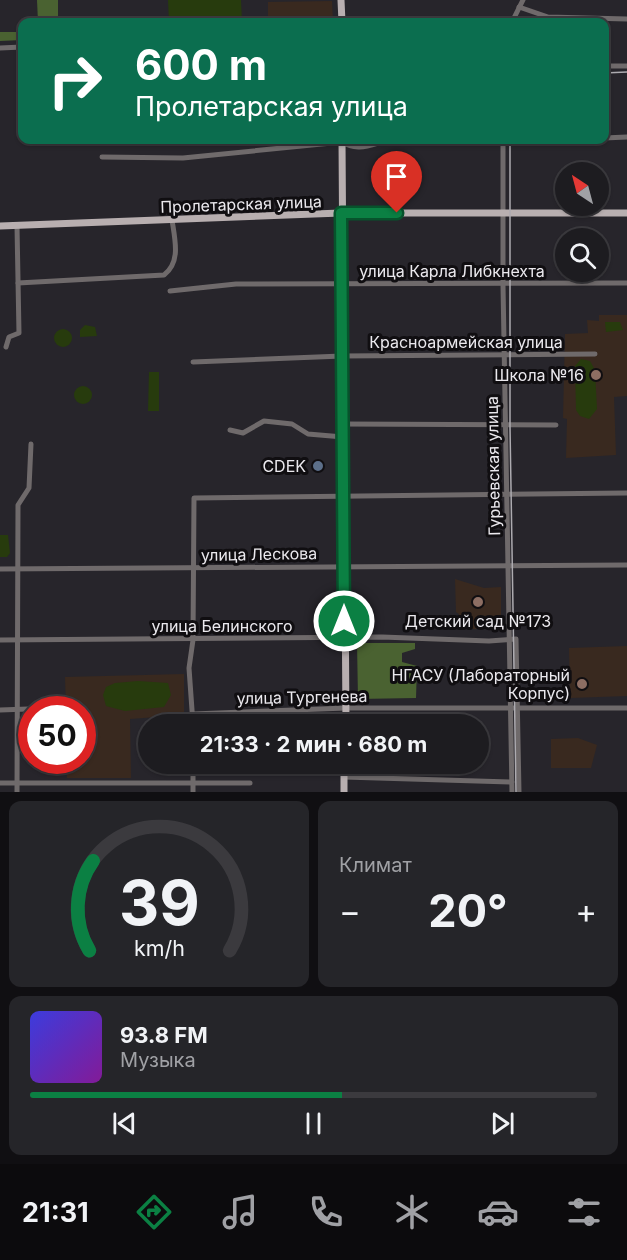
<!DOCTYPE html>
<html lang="ru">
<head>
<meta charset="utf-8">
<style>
	:root { --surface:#1d1c20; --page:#252529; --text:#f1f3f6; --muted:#a0a1a5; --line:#3b3a3e; --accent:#0b8043 }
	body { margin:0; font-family:Inter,sans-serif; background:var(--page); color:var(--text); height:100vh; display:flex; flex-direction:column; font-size:22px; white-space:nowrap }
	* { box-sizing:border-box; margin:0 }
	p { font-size:20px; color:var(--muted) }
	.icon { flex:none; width:33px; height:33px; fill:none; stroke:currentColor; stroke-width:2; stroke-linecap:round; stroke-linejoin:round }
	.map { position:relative; height:792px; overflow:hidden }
	.drawer { display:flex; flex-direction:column; gap:9px; padding:9px; background:#100f12; flex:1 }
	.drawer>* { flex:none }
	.hud { position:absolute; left:18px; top:18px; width:591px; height:126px; border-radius:12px; box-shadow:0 2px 4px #0004,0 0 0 2px var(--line); background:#0b6e4f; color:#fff; overflow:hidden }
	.needle { width:39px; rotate:324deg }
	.fabs { position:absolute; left:555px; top:162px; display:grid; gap:12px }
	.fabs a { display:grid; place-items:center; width:54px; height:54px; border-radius:50%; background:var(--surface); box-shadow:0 2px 4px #0004,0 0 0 2px var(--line); font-size:30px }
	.speed { position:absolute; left:18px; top:696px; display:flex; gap:12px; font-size:30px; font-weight:700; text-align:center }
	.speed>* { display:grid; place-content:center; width:78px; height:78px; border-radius:50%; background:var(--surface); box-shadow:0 2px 4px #0004,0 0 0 2px var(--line); line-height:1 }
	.speed .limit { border:9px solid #d22; background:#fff; color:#111 }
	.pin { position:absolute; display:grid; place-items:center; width:51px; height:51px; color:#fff; margin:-62px -26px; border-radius:50% 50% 50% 0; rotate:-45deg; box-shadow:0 0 6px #0007 }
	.pin .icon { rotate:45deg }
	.me { position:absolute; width:66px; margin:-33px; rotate:0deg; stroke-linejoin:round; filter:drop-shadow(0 0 4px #0008) }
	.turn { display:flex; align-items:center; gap:21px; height:126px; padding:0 18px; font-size:27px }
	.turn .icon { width:78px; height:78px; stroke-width:2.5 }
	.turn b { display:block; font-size:42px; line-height:51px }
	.big { font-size:45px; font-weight:700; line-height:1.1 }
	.drawer .card { flex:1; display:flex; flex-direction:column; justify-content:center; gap:9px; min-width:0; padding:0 21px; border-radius:12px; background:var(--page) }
	.drawer .dial { align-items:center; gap:0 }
	.dial svg { height:156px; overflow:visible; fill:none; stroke:var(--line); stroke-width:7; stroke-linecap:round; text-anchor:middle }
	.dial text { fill:var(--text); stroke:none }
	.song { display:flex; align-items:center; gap:18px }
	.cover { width:72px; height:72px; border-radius:9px; background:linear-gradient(135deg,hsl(240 70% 55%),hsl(290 70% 35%)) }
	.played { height:6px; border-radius:3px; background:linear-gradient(90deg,var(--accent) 55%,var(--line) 55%) }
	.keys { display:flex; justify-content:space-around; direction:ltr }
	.heat { display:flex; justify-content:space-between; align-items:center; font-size:33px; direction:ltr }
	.drawer .tiles { flex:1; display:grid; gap:9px; grid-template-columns:1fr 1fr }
	.card:last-child { grid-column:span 2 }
	.trip { position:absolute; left:138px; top:714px; width:351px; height:60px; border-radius:30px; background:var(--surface); box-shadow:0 2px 4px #0004,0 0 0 2px var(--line); font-weight:700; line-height:60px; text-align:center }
	.tabs { display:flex; height:96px; justify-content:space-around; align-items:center; background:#0c0b0d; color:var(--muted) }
	.tabs .icon { width:42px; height:42px }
	.tabs .active { color:var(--accent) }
	.tabs b { font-size:27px; color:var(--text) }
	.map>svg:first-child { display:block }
	.education { fill:#39291f }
	.green { fill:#273b0d }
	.forest { fill:#4a6231 }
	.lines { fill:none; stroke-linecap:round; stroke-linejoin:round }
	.minor { stroke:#6f6a6b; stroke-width:5 }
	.major { stroke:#b8afb0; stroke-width:7 }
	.tram { stroke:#adabb0; stroke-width:1.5 }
	.route-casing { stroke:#07532c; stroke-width:15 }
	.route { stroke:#0b8043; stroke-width:10 }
	.education-dot { fill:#8d6e63; stroke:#100e11; stroke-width:2 }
	.service-dot { fill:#5c6f8a; stroke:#100e11; stroke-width:2 }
	.labels { text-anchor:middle; stroke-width:6; stroke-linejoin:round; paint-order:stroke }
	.street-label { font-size:16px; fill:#ebe9ee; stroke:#100e11 }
	.poi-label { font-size:16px; fill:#ebe9ee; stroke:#100e11; text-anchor:end }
</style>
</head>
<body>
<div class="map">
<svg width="627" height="792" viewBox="0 0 627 792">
	<rect width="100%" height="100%" fill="#27252b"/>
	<g class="education">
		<path d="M332,1L333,22H268V2Z"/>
		<path d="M599,315H627V396L614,397L616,455L566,458L567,419L563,418L565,334L588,333L587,320L599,321Z"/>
		<path d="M455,579L484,588L501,587V629H460L459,614L456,612Z"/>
		<path d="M627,646V696L570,698L569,648Z"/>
		<path d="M184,674V715L130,719L131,778H67V761L82,760V710L66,709L65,677Z"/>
		<path d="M578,738L597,745L591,768H551V739Z"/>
	</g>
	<g class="green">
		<path d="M168,0H241L242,22H169Z"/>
		<path d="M605,322H620L623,330L606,332Z"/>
		<path d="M85,325L95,327L97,336L80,337V330Z"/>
		<circle cx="63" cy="338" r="9"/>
		<path d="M581,359L590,361L595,370L597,409L589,419L580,416L576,410L575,366Z"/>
		<path d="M149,372H159V411H148Z"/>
		<circle cx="83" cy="395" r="9"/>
		<path d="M0,535H8L10,553L7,557H0Z"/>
		<path d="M138,681L168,683L171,695L164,707L125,711L106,706L103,695L106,687L115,683Z"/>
	</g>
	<g class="forest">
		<path d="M37,0H58V22H38Z"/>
		<path d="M0,32H22V40L0,41Z"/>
		<path d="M357,643H415V649L402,653V662L417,666L416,698L358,699Z"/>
	</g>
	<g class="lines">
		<g class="minor">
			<path d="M519,7L548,17L627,19"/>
			<path d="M512,22L523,0"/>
			<path d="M0,48L22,47"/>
			<path d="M604,66H627"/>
			<path d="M604,138L627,137"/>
			<path d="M503,140V285L512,792"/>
			<path d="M102,157L183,158L342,142C354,150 365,147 378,143L556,140"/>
			<path d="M18,283L164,275C181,262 175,240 172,220"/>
			<path d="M170,291L236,284L627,283"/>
			<path d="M6,347L9,337L19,333L17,226"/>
			<path d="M193,362L342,356L595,354"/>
			<path d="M342,424L556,425"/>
			<path d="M230,430L243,433L264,421L292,424L308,434L343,437"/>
			<path d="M0,569L627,565"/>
			<path d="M0,640L382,637L489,641L516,639L519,792"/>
			<path d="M0,710L56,708"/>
			<path d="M193,714L346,708H627"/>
			<path d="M193,724L189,668L193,640L194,498L627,493"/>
			<path d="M193,764V792"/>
			<path d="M344,777L512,782"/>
			<path d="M0,783H250"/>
			<path d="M17,792L18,505L29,488L31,444"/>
		</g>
		<g class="major">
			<path d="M341,0L342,22"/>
			<path d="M342,140L346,724"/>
			<path d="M0,226L341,213H627"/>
			<path d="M344,792V764"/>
		</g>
		<g class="tram">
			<path d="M604,73L627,72"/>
			<path d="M510,140V427L516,792"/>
		</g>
	</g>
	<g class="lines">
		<g class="route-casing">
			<path id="route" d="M344,621L341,213H397"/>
		</g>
		<use href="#route" class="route"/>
	</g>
	<g class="education-dot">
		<circle cx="596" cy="375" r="6"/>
		<circle cx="478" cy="602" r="6"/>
		<circle cx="582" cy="684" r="6"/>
	</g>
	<circle class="service-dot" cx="318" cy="466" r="6"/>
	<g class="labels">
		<g class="street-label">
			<text transform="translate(241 204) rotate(-2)" y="6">Пролетарская улица</text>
			<text x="452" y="277">улица Карла Либкнехта</text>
			<text x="466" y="348">Красноармейская улица</text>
			<text transform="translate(493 466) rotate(-91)" y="6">Гурьевская улица</text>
			<text transform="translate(259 554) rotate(-1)" y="6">улица Лескова</text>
			<text x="222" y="632">улица Белинского</text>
			<text transform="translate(302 697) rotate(-1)" y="6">улица Тургенева</text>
		</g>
		<g class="poi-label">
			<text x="584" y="381">Школа №16</text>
			<text x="306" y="472">CDEK</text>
			<text x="478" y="627" text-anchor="middle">Детский сад №173</text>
			<text x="570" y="681">НГАСУ (Лабораторный<tspan x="570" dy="18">Корпус)</tspan></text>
		</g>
	</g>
</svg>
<div class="fabs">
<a><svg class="needle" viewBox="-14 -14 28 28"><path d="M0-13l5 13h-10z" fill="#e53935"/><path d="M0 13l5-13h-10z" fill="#a0a1a5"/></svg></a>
<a><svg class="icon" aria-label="search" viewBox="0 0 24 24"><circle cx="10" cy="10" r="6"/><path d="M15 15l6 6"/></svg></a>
</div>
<div class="speed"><div class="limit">50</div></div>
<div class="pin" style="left:397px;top:213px;background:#d93025"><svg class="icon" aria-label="arrive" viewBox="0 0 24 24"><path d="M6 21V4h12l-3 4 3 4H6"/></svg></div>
<svg class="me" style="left:344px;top:621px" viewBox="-20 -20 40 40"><circle r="17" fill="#0b8043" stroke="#fff" stroke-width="3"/><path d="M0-11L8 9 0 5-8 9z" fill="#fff"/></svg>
<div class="trip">21:33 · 2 мин · 680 m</div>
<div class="hud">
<div class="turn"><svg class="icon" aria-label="right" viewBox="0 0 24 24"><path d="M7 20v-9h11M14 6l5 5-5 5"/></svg><div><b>600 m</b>Пролетарская улица</div></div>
</div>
</div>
<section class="drawer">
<div class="tiles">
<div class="card dial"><svg viewBox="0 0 100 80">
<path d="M14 69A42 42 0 1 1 86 69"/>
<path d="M14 69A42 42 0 0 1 16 23" stroke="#0b8043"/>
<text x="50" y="56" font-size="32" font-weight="700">39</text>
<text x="50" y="72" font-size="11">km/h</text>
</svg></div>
<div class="card"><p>Климат</p>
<div class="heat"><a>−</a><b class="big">20°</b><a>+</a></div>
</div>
<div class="card">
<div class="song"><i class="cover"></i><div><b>93.8 FM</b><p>Музыка</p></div></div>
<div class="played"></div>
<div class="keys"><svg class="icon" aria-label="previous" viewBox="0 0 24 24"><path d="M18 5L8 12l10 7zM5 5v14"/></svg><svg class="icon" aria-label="pause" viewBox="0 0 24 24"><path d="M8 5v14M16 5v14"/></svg><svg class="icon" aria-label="next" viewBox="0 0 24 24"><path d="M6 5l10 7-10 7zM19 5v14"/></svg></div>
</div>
</div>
</section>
<nav class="tabs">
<b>21:31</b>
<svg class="icon active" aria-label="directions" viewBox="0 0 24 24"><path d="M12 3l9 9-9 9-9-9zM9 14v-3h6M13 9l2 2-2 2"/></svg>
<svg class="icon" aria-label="music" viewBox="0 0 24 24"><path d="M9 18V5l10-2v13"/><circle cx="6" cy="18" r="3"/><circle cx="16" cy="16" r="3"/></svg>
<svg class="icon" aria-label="phone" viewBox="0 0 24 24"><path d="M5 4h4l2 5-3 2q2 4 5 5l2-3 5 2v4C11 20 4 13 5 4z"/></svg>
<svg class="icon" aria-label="climate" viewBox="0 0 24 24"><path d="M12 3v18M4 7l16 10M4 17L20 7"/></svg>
<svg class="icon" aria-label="car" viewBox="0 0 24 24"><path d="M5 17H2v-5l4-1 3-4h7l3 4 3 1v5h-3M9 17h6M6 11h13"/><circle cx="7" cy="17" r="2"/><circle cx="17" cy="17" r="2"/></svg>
<svg class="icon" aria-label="filters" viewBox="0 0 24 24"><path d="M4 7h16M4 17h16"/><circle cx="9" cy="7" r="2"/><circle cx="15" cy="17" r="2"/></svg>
</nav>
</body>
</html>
